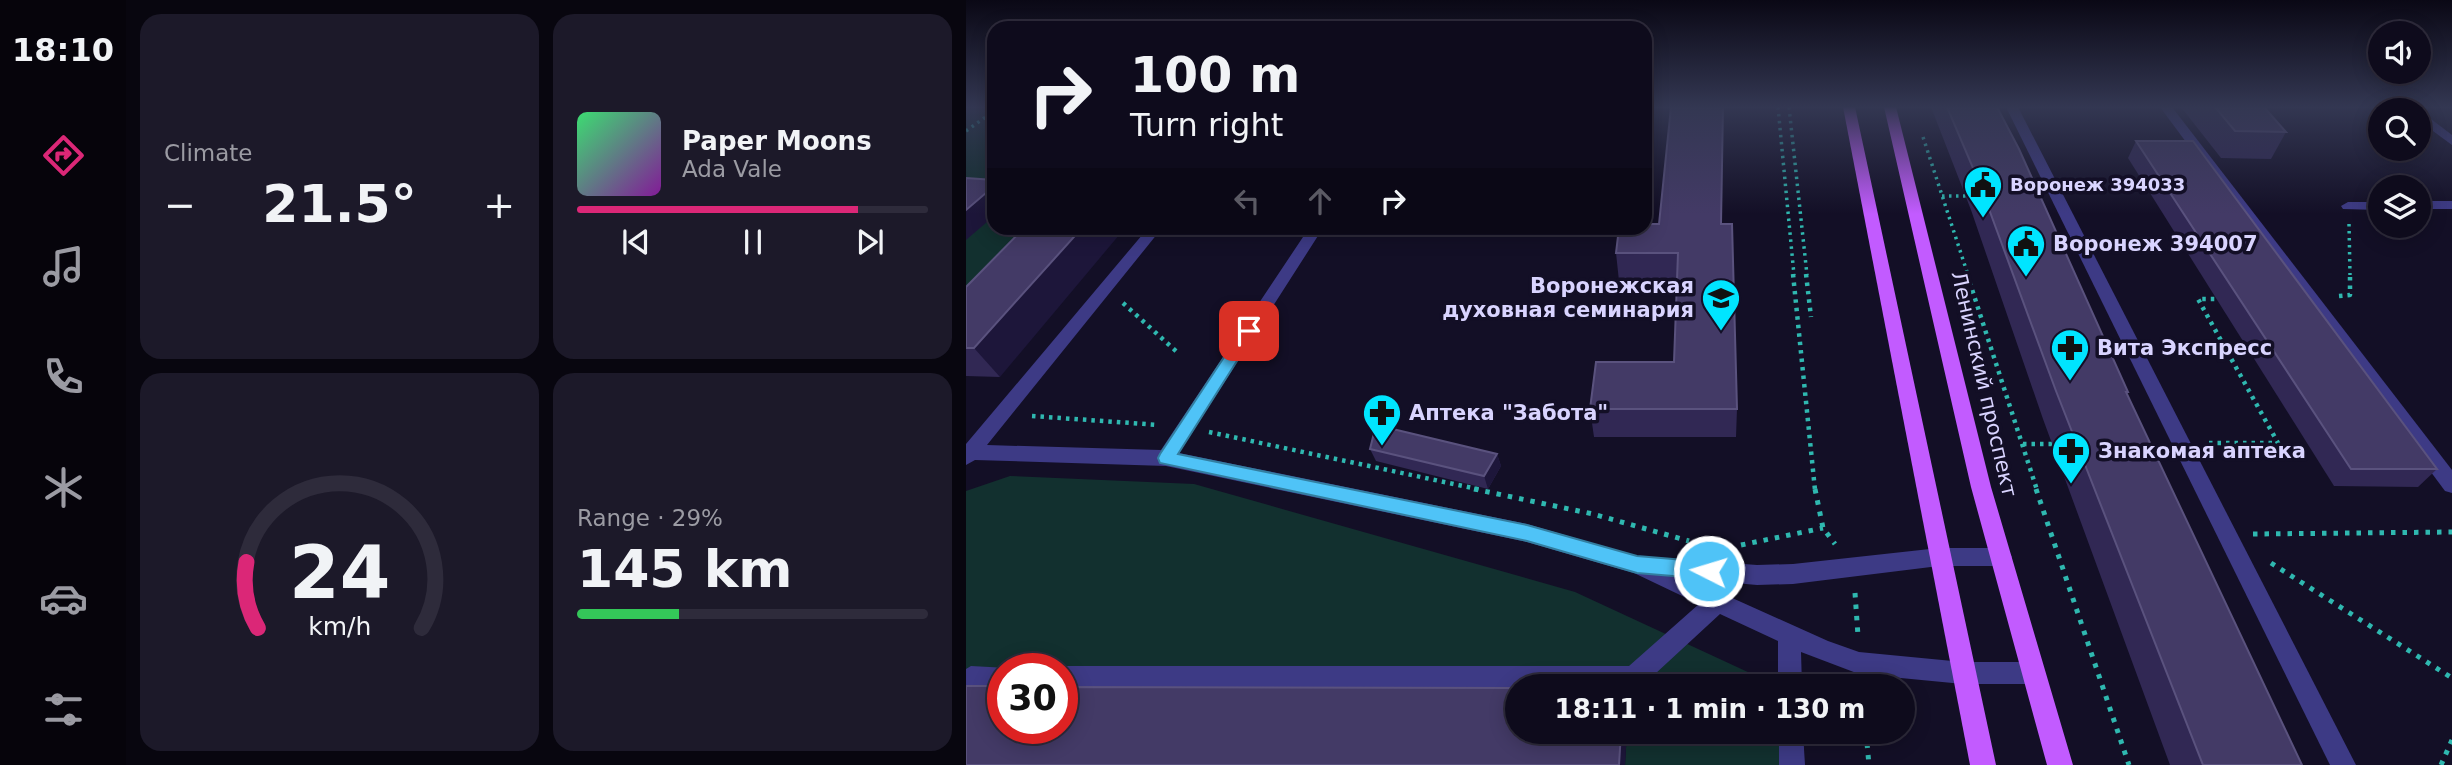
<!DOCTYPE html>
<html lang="en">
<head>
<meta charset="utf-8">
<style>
	:root { --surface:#0e0b1c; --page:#1c1929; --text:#f1f3f6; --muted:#9b9ba3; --line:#2e2b3b; --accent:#db2777 }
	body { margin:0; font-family:"DejaVu Sans",sans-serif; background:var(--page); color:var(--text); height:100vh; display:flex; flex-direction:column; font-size:26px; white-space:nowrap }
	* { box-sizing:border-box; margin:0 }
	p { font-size:23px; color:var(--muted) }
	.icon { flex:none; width:38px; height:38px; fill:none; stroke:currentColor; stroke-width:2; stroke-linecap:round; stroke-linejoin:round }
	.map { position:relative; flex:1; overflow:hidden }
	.details { display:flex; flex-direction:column; gap:14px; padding:14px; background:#08060f; width:840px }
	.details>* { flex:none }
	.guide { position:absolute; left:21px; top:21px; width:665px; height:214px; border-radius:21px; box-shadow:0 4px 18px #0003,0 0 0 2px var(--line); background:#0e0b1c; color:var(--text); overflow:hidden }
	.fabs { position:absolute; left:1402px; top:21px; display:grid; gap:14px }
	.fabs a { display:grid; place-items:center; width:63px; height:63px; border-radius:50%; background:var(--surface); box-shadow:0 4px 18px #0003,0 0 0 2px var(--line); font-size:35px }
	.speed { position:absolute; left:21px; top:653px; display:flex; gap:14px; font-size:35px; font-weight:700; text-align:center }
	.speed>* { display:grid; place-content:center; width:91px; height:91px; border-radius:50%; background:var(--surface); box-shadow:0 4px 18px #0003,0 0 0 2px var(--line); line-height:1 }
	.speed .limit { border:10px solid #d22; background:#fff; color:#111 }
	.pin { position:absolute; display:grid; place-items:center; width:60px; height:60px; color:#fff; margin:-30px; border-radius:14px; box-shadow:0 4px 10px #0006 }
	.me { position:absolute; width:77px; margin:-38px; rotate:275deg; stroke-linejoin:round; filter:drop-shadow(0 0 5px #0008) }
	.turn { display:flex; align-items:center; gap:24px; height:147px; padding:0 28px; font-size:32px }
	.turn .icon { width:91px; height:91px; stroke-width:2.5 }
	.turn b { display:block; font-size:49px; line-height:60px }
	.lanes { display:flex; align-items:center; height:66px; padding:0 28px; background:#0003; justify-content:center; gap:35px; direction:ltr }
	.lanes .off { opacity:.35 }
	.big { font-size:52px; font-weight:800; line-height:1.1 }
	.details .widget { flex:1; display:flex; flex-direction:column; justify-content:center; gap:10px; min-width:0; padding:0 24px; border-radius:21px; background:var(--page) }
	.details .dial { align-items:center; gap:0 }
	.dial svg { height:182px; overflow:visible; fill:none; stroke:var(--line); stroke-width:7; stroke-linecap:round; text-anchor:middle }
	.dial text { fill:var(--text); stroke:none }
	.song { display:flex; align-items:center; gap:21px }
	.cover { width:84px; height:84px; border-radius:10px; background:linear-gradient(135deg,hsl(140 70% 55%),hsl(290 70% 35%)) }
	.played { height:7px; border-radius:4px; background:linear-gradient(90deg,var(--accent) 80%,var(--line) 80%) }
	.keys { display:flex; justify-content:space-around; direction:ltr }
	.heat { display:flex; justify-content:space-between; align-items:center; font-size:38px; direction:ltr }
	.charge { height:10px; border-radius:5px; background:linear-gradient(90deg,#34c759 29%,var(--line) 0) }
	.details .tiles { flex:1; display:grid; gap:14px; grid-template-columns:repeat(2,1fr) }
	.trip { position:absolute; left:539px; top:674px; width:410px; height:70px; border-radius:35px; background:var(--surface); box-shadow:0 4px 18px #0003,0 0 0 2px var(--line); font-weight:800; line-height:70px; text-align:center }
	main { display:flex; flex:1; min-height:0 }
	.menu { display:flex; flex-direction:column; width:126px; justify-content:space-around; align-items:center; background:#06040b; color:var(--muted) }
	.menu .icon { width:49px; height:49px }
	.menu .current { color:var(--accent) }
	.menu b { font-size:32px; color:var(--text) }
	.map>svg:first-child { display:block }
	.green { fill:#12302f }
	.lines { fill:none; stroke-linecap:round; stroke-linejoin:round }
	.path-far2 { stroke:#2fb8b0; stroke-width:3.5; stroke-dasharray:2.5 4.5; stroke-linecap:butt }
	.path-far1 { stroke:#2fb8b0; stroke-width:4.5; stroke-dasharray:3.5 5; stroke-linecap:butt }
	.path { stroke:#2fb8b0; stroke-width:5; stroke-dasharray:4.5 7; stroke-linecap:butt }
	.minor { fill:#3d3a85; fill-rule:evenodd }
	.major { fill:#c25bff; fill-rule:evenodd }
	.wall { fill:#312854 }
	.shaded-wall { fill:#1d163a }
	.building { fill:#433a66; stroke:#5a527e; stroke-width:2 }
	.route { fill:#4fc3f7; stroke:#337fa1; stroke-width:2 }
	.labels { text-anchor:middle; stroke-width:7; stroke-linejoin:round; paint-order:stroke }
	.far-poi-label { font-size:18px; font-weight:bold; fill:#d9d4ff; stroke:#130f26; text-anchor:start }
	.poi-label { font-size:21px; font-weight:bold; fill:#d9d4ff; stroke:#130f26; text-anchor:start }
	.street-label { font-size:21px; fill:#d9d4ff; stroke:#130f26 }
</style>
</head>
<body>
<main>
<nav class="menu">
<b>18:10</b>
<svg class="icon current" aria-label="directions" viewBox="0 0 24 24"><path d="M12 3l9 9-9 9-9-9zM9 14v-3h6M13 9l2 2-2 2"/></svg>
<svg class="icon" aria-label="music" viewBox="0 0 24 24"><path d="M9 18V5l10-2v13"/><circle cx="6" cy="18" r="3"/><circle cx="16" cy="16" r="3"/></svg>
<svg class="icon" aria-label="phone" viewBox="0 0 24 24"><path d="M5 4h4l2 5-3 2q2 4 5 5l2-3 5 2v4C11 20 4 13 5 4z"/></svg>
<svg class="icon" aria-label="climate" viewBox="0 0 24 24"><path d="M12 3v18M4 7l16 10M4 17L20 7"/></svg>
<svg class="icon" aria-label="car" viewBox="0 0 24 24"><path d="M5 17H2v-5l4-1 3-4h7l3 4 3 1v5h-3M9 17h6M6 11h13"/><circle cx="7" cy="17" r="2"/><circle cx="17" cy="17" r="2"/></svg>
<svg class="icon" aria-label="filters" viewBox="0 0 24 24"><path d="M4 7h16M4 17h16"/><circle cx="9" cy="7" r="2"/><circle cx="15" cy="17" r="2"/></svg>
</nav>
<section class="details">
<div class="tiles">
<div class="widget"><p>Climate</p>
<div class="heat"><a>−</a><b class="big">21.5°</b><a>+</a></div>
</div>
<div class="widget">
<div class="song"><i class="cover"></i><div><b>Paper Moons</b><p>Ada Vale</p></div></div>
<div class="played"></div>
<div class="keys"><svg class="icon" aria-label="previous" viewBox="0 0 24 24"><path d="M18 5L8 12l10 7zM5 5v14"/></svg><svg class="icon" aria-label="pause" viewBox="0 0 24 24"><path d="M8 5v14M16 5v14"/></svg><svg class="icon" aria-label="next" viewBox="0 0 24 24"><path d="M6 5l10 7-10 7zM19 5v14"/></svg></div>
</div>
<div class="widget dial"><svg viewBox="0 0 100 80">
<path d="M14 69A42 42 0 1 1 86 69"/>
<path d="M14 69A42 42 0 0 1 9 40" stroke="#db2777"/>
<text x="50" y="56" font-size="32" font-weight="700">24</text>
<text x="50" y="72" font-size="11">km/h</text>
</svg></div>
<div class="widget"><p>Range · 29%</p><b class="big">145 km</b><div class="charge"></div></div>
</div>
</section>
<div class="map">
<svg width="1486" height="765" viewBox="0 0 1486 765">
	<rect width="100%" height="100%" fill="#130f26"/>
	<g class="green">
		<path d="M0,107H28V228H77L0,308Z"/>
		<path d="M44,476L228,484L609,592L812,686H551V711L96,668H37L0,709V491Z"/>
		<path d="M661,732H814L815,765H659Z"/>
	</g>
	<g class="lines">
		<g class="path-far2">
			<path d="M812,107L828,275"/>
			<path d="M823,107L841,275"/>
			<path d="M0,131L28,111"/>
			<path d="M957,137L1002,275"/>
			<path d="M976,196H1004"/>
			<path d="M1383,224L1384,275"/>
		</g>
		<g class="path-far1">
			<path d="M827,274L849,490"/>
			<path d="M840,274L845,317"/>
			<path d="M1001,274L1071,490"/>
			<path d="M1373,296L1384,295V274"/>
			<path d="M157,303L211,352"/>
			<path d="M66,416L193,425"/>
			<path d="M243,432L516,490"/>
			<path d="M1243,443H1312L1232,299H1256"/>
			<path d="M1057,444H1091"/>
		</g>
		<g class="path">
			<path d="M508,489L627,514L723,541"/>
			<path d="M849,489L857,528L869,544"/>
			<path d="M1070,489L1163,765"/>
			<path d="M1287,534L1486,532"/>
			<path d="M775,545L857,528"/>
			<path d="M1305,563L1486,678"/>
			<path d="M889,593L892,636"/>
			<path d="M900,732L903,765"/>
			<path d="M1475,765L1486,740"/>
		</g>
		<g class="minor">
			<path d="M1040,107H1052L1390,765H1364Z"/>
			<path d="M1194,107H1206L1486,470V493L1479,491Z"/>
			<path d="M1452,109L1486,135V145L1452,120V110H1449Z"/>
			<rect x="1452" y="201" width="34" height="8"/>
			<path d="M1382,202H1414V210L1377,209L1375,206Z"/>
			<path d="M182,228H196L21,445L195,450L343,228H357L213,453L561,524L680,559L685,557L791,565L827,564L973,548H1035L1042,550L1046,557L1042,564L1035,566H973L827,584L791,585L724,579L862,641L893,652L997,662H1067L1075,665L1079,673L1075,681L1067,684H997L893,674L835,652L836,686H812V641L754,614L676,686H551V690H96V668H91L96,666H663L733,604L668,573L561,542L200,466L9,460L0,465V444Z"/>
			<path d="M5,666L42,668H37V690H11L8,694L0,698V669Z"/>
			<path d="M813,732H837L839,765H813Z"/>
		</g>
		<g class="major">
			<path d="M877,107H889L1030,765H1004Z"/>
			<path d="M918,107H930L1025,487L1107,765H1081L1005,487Z"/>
		</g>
	</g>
	<g class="wall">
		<path d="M965,107H1031L1162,392L1161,394L1336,765H1204L1077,419L1005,210Z"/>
		<path d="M1215,107H1298L1320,132L1305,159L1255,158Z"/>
		<path d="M1170,141L1471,469L1452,487L1368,486L1162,158Z"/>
		<path d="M755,224L771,409L770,437H628L624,409L708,362L711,281H653L650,253Z"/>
		<path d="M0,287L34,377L0,376Z"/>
		<path d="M404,449L531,454L535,466L522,489L410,461Z"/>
	</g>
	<g class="shaded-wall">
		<path d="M28,186V216L0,240V210Z"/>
		<path d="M116,228H159L34,377L8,348Z"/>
		<path d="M531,454L535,466L522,489L518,476Z"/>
		<path d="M655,732H661L659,765H653Z"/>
	</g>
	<g class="building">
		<path d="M705,107H757L755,224H766L771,409H624L630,362H708L712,253H650L653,228H679V224H693Z"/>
		<path d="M981,107H1031L1053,149L1162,392H1160L1336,765H1237L1090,391L1013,182Z"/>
		<path d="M1249,107H1298L1320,132L1269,131Z"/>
		<path d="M1170,141H1227L1471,469H1385Z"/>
		<path d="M0,178L28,180V186L0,210Z"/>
		<path d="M58,228H116L8,348H0V287Z"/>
		<path d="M410,425L531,454L518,476L404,449Z"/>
		<path d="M0,686H37V728H96V687L551,688V732H655L653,765H0Z"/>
	</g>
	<linearGradient id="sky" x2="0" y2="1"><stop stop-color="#0a0815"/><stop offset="0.5" stop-color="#333752"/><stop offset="1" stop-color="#333752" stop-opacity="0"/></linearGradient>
	<rect width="1486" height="214" fill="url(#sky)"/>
	<path class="route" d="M283,326L290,331L212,454L561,525L671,556L743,562L750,565L753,571L750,577L743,579L671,573L561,541L194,463L192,458L194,454L278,327Z"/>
	<defs>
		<g id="civic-pin" transform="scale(2.0125)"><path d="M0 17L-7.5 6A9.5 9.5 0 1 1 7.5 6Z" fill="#00e5ff" stroke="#130f26"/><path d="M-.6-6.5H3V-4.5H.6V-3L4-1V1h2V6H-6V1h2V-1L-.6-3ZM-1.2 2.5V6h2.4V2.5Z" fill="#111"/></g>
		<g id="school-pin" transform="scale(2.0125)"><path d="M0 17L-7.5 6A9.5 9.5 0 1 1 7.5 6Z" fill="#00e5ff" stroke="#130f26"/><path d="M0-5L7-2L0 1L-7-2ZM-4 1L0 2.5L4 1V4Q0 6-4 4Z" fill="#111"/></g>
		<g id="pharmacy-pin" transform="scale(2.0125)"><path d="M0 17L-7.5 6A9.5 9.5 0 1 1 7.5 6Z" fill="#00e5ff" stroke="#130f26"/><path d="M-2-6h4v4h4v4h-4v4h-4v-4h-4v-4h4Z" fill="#111"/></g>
	</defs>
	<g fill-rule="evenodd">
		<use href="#civic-pin" x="1017" y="185"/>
		<use href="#civic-pin" x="1060" y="244"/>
		<use href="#school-pin" x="755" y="298"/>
		<use href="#pharmacy-pin" x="1104" y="348"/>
		<use href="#pharmacy-pin" x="416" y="413"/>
		<use href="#pharmacy-pin" x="1105" y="451"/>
	</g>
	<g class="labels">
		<g class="far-poi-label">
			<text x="1044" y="191">Воронеж 394033</text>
		</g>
		<g class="poi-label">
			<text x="1087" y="251">Воронеж 394007</text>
			<text x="728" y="293" text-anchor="end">Воронежская<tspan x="728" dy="24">духовная семинария</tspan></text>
			<text x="1131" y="355">Вита Экспресс</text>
			<text x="443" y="420">Аптека "Забота"</text>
			<text x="1132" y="458">Знакомая аптека</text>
		</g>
		<g class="street-label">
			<text transform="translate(1018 384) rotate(77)" y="7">Ленинский проспект</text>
		</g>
	</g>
</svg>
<div class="fabs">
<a><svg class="icon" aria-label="sound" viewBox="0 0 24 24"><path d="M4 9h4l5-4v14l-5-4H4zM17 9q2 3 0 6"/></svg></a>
<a><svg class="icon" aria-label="search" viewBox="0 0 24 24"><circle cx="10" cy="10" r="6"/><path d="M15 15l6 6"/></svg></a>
<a><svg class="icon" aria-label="layers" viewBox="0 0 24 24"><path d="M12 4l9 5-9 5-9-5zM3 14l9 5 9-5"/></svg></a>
</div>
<div class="speed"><div class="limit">30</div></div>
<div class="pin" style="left:283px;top:331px;background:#d93025"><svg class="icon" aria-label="arrive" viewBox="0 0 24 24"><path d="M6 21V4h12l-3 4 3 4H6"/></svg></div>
<svg class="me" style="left:743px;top:571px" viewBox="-20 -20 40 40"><circle r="17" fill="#4fc3f7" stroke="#fff" stroke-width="3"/><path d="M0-11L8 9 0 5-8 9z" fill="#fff"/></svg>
<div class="trip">18:11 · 1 min · 130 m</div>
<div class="guide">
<div class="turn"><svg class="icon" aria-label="right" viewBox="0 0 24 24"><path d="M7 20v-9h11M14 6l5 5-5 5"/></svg><div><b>100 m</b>Turn right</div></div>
<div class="lanes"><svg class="icon off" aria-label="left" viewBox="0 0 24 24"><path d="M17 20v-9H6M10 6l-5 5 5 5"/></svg><svg class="icon off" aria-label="ahead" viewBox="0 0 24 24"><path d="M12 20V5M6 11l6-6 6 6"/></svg><svg class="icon" aria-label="right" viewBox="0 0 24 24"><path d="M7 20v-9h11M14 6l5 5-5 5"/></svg></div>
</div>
</div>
</main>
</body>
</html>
